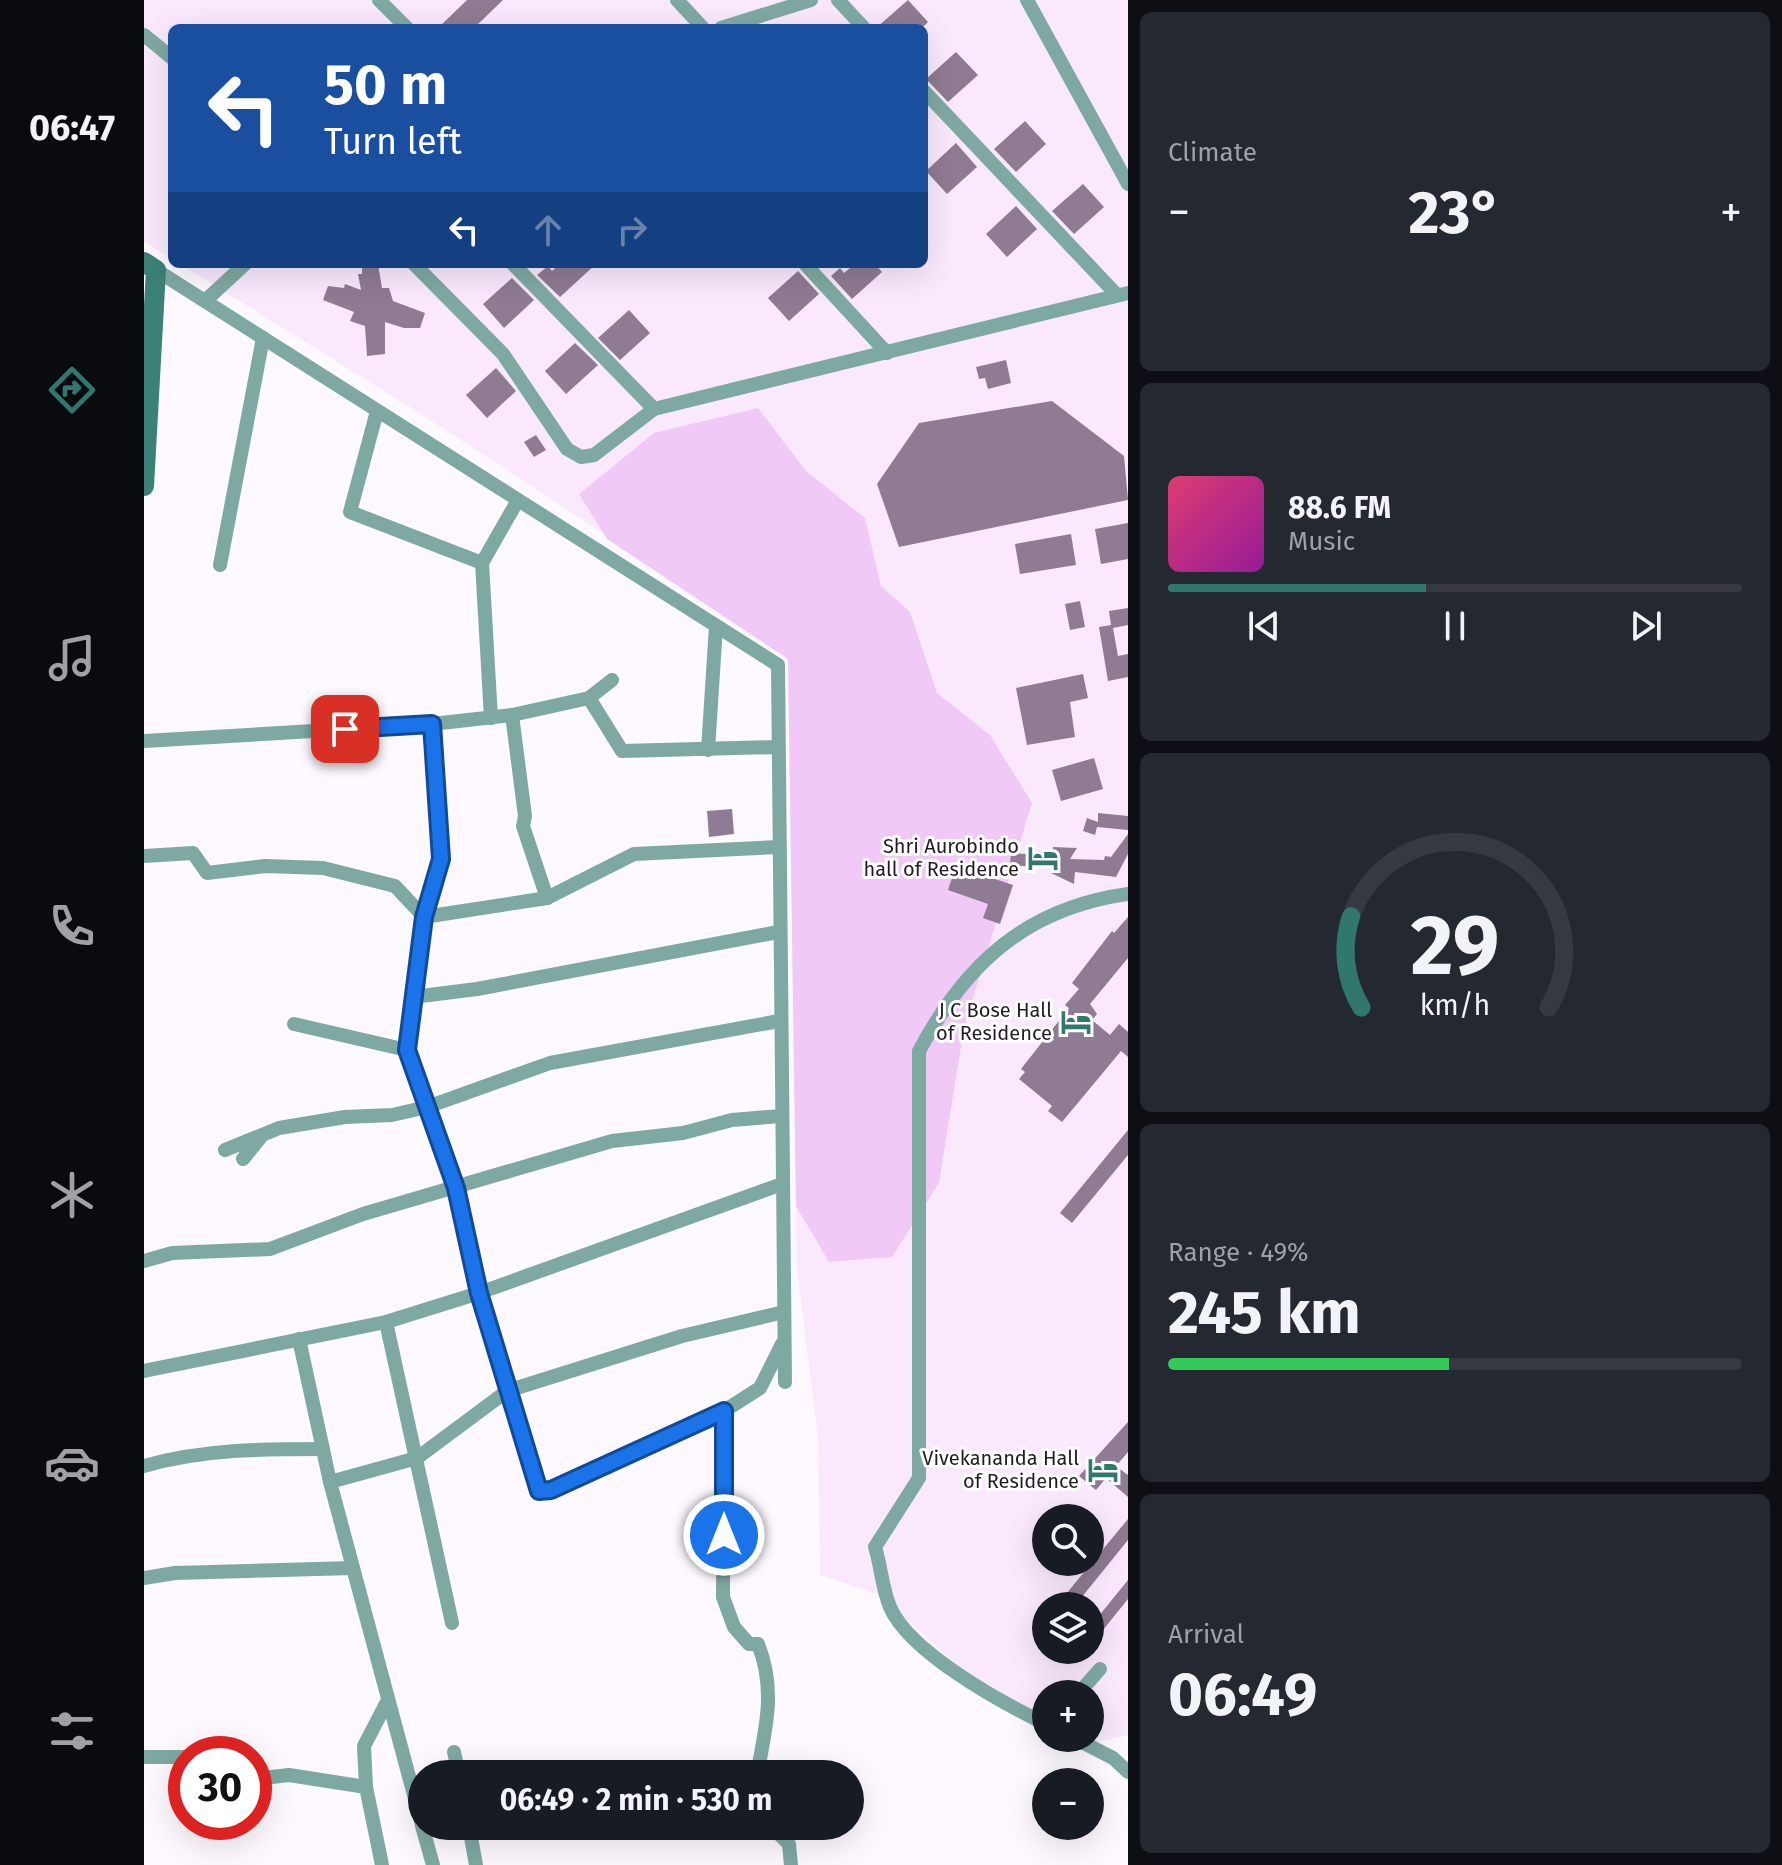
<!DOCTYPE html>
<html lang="en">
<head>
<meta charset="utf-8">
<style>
	:root { --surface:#171b24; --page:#242831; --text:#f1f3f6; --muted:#9ea1a6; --line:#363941; --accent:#30776d }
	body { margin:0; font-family:"Fira Sans",sans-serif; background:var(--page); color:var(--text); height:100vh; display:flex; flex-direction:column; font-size:30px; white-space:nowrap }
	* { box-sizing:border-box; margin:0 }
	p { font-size:26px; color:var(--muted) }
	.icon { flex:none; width:44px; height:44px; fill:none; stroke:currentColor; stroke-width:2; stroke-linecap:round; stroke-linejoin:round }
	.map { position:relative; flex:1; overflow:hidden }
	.side { display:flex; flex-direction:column; gap:12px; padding:12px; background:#0d0f14; width:654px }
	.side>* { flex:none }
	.banner { position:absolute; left:24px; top:24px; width:760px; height:244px; border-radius:12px; box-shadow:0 8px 32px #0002; background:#1a4fa0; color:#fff; overflow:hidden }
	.controls { position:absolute; left:888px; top:1504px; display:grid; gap:16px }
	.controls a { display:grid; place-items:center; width:72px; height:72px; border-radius:50%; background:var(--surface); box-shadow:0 8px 32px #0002; font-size:40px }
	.speed { position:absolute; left:24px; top:1736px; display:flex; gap:16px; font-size:40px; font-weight:700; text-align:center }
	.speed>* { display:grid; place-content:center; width:104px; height:104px; border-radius:50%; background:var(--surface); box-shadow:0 8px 32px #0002; line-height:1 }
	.speed .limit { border:12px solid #d22; background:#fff; color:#111 }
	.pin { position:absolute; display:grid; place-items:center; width:68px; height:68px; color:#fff; margin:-34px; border-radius:16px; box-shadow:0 4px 12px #0006 }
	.me { position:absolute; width:88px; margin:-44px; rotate:0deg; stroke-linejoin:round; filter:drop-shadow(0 0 6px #0008) }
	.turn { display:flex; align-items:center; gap:28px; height:168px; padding:0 24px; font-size:36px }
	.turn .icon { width:104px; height:104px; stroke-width:2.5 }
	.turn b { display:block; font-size:56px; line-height:68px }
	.lanes { display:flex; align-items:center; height:76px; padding:0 24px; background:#0003; justify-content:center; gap:40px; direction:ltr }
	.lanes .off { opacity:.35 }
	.big { font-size:60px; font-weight:700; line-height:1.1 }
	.side .widget { flex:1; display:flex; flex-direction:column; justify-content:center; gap:12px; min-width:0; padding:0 28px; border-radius:12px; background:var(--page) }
	.side .dial { align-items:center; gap:0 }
	.dial svg { height:208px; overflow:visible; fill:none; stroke:var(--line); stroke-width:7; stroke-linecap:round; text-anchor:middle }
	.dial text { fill:var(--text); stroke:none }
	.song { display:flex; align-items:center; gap:24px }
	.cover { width:96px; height:96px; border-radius:12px; background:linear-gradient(135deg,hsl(340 70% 55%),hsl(300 70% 35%)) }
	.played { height:8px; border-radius:4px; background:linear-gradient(90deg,var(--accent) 45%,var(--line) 45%) }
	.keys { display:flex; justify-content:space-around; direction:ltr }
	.heat { display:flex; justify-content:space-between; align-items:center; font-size:44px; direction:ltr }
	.charge { height:12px; border-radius:6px; background:linear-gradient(90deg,#34c759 49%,var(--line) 0) }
	.trip { position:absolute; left:264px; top:1760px; width:456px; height:80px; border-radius:40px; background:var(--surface); box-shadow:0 8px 32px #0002; font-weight:700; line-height:80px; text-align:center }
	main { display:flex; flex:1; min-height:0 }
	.dock { display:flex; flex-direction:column; width:144px; justify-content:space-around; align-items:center; background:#090b0e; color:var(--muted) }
	.dock .icon { width:56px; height:56px }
	.dock .current { color:var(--accent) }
	.dock b { font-size:36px; color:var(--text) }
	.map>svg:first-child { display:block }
	.built { fill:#fae9fd; fill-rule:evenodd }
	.green { fill:#f0c9f7 }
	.building { fill:#8f7b93 }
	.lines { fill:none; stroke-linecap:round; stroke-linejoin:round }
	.street { stroke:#7ea9a2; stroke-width:14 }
	.secondary { stroke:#3c8177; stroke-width:20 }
	.route-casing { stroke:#114b97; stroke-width:20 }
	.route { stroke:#1a73e8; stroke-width:14 }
	.labels { text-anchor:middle; stroke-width:6; stroke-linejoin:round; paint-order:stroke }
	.poi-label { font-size:20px; fill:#231b24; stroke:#fff; text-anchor:end }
</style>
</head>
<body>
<main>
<nav class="dock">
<b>06:47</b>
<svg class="icon current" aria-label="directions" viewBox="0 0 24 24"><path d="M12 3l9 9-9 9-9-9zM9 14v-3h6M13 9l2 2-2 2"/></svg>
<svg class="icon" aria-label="music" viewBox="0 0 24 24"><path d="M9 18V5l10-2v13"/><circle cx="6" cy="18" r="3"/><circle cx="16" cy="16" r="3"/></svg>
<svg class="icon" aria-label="phone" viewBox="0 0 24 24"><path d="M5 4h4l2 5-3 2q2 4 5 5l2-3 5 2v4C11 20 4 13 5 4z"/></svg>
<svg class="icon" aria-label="climate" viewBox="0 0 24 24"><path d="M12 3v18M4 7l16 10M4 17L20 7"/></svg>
<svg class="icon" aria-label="car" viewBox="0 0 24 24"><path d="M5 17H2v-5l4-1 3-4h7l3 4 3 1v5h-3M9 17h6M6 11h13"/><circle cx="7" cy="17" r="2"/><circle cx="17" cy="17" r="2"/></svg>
<svg class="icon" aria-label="filters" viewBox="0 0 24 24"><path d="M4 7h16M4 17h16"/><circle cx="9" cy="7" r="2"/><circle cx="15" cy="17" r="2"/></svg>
</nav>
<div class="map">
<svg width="984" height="1865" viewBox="0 0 984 1865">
	<rect width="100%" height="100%" fill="#fef9fe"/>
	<path class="built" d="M0,0H984V1735L921,1749L905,1738H946V1694H902V1736L850,1699L735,1595L676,1575L674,1439L653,1269L644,659L560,599L269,409L36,264H780V28H28V259L0,241ZM902,1518H946V1562H902ZM902,1606H946V1650H902Z"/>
	<path class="green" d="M614,408L662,471L721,518L737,586L766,612L793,693L846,735L888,803L820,1028L795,1183L748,1257L685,1262L652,1206L644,659L463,539L435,494L510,433Z"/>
	<g class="building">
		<path d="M323,0H359L330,28H294Z"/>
		<path d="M764,0L784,22L778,28H732Z"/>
		<path d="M812,52L834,75L804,102L782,79Z"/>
		<path d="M881,121L902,144L872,172L850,149Z"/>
		<path d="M812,143L833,167L803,194L782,171Z"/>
		<path d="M939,184L960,207L930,234L908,211Z"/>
		<path d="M872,206L893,229L863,257L842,234Z"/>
		<path d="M218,264H234L238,288H245L249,301L281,313L276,328H260L241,322V354L223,356L221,326L206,321L210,312L179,300L184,286L200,288L201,284L217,290L214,274H218Z"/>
		<path d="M416,264H452L416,297L393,275L404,266L408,271Z"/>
		<path d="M711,264H731L738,272L708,299L687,276L696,268L700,273Z"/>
		<path d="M654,271L675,294L645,321L624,298Z"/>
		<path d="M368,278L390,300L360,328L339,304Z"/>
		<path d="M485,310L506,333L476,360L454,338Z"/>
		<path d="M431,343L454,365L422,394L401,371Z"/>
		<path d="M862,360L867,383L844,389L841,378L835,379L832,367Z"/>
		<path d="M352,368L372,391L343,418L322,395Z"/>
		<path d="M908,401L980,456L984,500L755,547L733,484L775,423Z"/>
		<path d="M392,435L402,450L390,457L380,442Z"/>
		<path d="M984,523V559L957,564L951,529Z"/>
		<path d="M927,534L932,565L876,574L871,544Z"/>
		<path d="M936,601L941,627L926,630L921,604Z"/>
		<path d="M984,608V625L969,628L974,656L984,654V677L964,681L955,627L967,625L965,611Z"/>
		<path d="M939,674L944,698L926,702L931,737L883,745L872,688Z"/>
		<path d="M950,758L959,789L917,801L908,770Z"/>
		<path d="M588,809L590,834L565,837L563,811Z"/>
		<path d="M954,813L984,816V830L953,827L951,835L939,831L943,818L954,822Z"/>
		<path d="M984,834V854L972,877L931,872L930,884L907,873L911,868L866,865L867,853L908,856L909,847L933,848L926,859L960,860L961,856L967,857Z"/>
		<path d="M812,866L869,885L856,924L839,918L844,904L804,890Z"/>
		<path d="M984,917V958L946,1004L953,1014L948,1020L966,1035L975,1024L984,1032V1057L977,1051L918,1122L904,1111L908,1106L875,1079L881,1072L877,1069L925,1008L921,1005L935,989L928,983L968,931L970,933Z"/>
		<path d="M984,1130V1155L928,1223L916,1213Z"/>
		<path d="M984,1422V1452L972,1466L984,1475V1497L962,1478L952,1490L935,1476Z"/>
		<path d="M984,1519V1540L933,1603L922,1594Z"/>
		<path d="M984,1580V1599L959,1630L950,1622Z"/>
	</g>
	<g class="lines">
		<g class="street">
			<path d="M235,0L263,28"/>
			<path d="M533,0L559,28"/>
			<path d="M694,0L720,28"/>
			<path d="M883,0L984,184"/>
			<path d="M577,28L667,0"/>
			<path d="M0,35L28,58"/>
			<path d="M780,91L973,295"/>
			<path d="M270,264L359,354L423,449L437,457L450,455L510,409L984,293"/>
			<path d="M369,264L510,409"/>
			<path d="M661,264L743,353"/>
			<path d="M12,270L634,665L641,1382"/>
			<path d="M61,301L101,264"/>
			<path d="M233,411L206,512L338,563"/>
			<path d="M76,565L119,338"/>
			<path d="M445,698L478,751L634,747"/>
			<path d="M368,715L381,816L379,826L403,898"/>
			<path d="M347,718L338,563L374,500"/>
			<path d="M0,741L288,724L368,715L445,698L468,680"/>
			<path d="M564,750L572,626"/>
			<path d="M0,856L49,853L63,873L121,866L179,868L251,886L280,917L403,898L490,854L634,847"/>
			<path d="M269,997L333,989L634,932"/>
			<path d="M150,1024L263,1050L312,1188L335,1293L363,1391L538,1336L640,1312"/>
			<path d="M263,1050L280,917L297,859L288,724"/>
			<path d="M81,1150L135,1128L201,1117L248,1115L283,1107L406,1063L635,1021"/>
			<path d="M99,1159L116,1138"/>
			<path d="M0,1261L28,1253L126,1249L219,1214L468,1141L539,1133L588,1120L637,1116"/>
			<path d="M242,1322L308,1623"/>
			<path d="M155,1339L186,1482L278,1825"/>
			<path d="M0,1371L242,1322L335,1293L638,1184"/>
			<path d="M580,1411L579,1597L590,1627L605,1644H614C632,1689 622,1728 613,1774"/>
			<path d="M0,1466C59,1449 118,1449 179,1449"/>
			<path d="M186,1482L273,1458L363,1391L395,1491L407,1490L580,1411L616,1388L638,1344"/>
			<path d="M0,1578L31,1573L209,1568"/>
			<path d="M934,1694L956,1669"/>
			<path d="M902,1724C858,1703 765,1652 746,1607C738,1588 737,1566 731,1547L775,1478V1051C822,963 883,908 984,894"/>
			<path d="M930,1738L969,1758L984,1772"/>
			<path d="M310,1752L315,1774"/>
			<path d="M0,1757H42"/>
			<path d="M110,1779L145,1775L222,1787L238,1865"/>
			<path d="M222,1787L220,1746L244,1700"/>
			<path d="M278,1826L289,1865"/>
			<path d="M325,1826L332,1865"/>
			<path d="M627,1826L645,1844L647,1865"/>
		</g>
		<path class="secondary" d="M0,262L12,270L0,486"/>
	</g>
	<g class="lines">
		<g class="route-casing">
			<path id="route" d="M201,729L288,724L297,859L280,917L263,1050L312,1188L335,1293L395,1491L407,1490L580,1411V1535"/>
		</g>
		<use href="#route" class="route"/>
	</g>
	<defs>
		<g id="hotel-bare" transform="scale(2.4)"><path d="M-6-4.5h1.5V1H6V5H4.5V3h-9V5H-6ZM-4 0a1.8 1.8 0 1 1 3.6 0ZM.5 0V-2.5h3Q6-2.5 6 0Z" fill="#30776d" stroke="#fff" stroke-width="2.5" paint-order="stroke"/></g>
	</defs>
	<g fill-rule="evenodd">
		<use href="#hotel-bare" x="899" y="858"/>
		<use href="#hotel-bare" x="932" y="1022"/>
		<use href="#hotel-bare" x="959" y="1470"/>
	</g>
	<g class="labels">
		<g class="poi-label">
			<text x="875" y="853">Shri Aurobindo<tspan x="875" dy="23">hall of Residence</tspan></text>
			<text x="908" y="1017">J C Bose Hall<tspan x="908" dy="23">of Residence</tspan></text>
			<text x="935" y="1465">Vivekananda Hall<tspan x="935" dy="23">of Residence</tspan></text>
		</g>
	</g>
</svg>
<div class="controls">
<a><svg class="icon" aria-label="search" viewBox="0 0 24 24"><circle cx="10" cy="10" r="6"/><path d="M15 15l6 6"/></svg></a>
<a><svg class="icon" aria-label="layers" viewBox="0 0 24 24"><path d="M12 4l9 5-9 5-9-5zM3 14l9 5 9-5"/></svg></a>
<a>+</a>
<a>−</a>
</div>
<div class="speed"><div class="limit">30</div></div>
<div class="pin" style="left:201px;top:729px;background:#d93025"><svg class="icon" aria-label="arrive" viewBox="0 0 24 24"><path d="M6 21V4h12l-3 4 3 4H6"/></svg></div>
<svg class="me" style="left:580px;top:1535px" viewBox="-20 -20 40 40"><circle r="17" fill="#1a73e8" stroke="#fff" stroke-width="3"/><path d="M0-11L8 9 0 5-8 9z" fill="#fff"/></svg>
<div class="trip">06:49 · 2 min · 530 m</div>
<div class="banner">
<div class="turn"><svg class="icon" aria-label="left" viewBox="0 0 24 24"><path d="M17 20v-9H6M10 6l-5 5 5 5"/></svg><div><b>50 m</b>Turn left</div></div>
<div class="lanes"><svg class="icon" aria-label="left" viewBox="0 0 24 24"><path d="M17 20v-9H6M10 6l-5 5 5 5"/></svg><svg class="icon off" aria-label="ahead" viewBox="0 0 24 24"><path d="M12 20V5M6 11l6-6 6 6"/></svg><svg class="icon off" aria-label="right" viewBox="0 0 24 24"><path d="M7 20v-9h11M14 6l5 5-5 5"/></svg></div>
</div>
</div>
<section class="side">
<div class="widget"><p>Climate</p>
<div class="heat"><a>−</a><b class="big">23°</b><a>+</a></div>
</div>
<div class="widget">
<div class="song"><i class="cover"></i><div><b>88.6 FM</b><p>Music</p></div></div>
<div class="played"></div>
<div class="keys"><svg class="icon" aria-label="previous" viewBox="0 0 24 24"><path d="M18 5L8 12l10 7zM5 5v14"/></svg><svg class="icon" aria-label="pause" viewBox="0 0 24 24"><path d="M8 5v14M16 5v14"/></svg><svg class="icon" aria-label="next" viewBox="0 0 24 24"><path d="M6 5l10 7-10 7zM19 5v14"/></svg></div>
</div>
<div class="widget dial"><svg viewBox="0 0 100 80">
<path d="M14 69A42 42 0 1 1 86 69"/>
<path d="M14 69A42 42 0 0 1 10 34" stroke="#30776d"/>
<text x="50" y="56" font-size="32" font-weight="700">29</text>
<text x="50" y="72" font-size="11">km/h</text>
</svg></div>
<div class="widget"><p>Range · 49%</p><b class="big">245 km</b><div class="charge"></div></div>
<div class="widget"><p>Arrival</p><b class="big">06:49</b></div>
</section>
</main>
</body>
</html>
